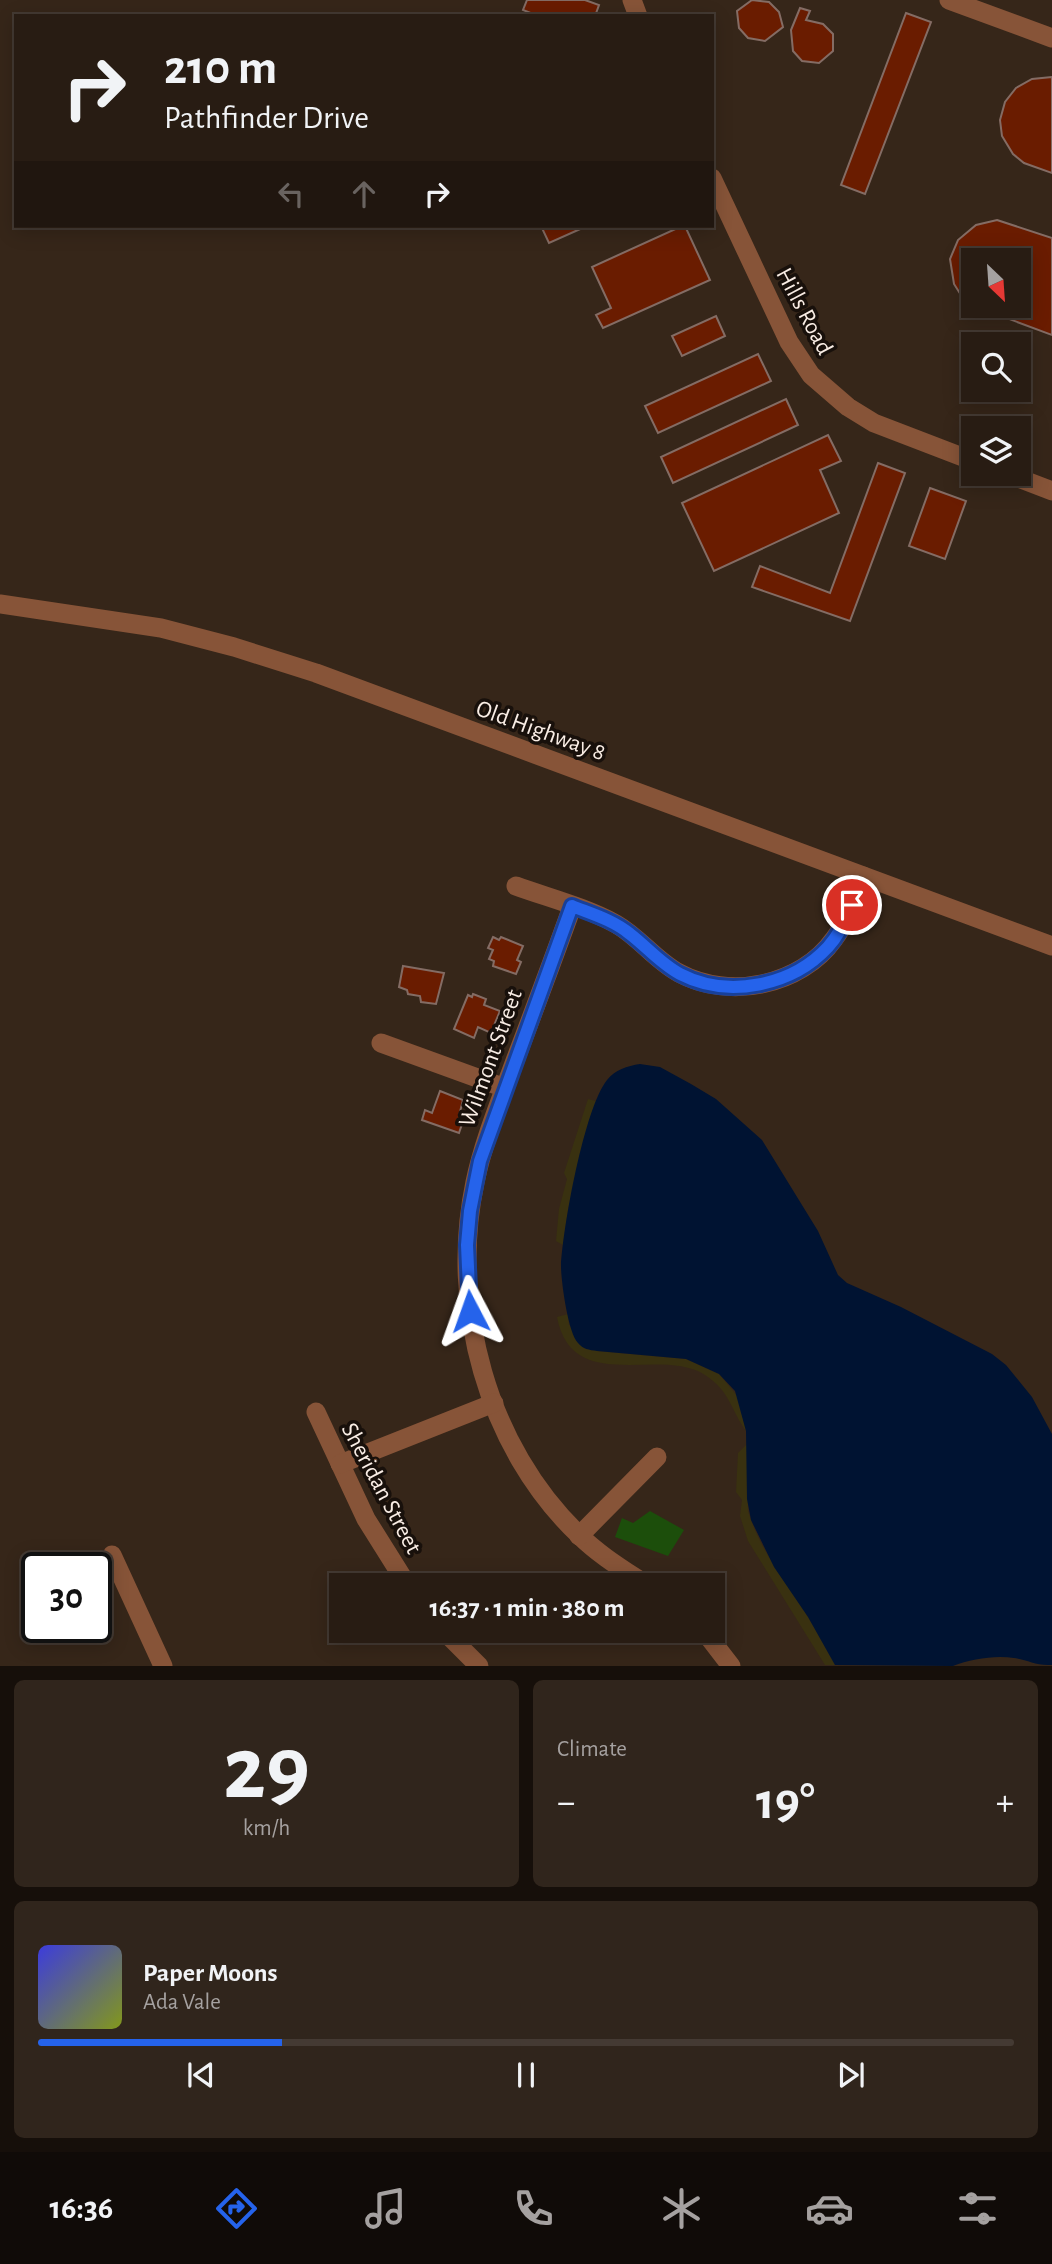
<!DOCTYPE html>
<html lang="en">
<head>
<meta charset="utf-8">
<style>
	:root { --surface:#281c13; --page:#30251c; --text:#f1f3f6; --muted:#a5a1a0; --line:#443a33; --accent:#2563eb }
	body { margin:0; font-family:"Alegreya Sans",sans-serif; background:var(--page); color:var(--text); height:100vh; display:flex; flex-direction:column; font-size:26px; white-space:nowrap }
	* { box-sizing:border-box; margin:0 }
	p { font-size:23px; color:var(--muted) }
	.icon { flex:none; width:38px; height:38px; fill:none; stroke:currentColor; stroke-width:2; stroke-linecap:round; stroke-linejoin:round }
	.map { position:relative; height:1666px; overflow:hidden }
	.drawer { display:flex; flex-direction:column; gap:14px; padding:14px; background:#160f0a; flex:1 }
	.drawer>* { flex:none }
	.guide { position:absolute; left:14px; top:14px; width:700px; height:214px; border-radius:0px; box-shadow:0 4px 18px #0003,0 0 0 2px var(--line); background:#281c13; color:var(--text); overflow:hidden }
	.needle { width:46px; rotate:155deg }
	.controls { position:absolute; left:961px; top:248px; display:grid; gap:14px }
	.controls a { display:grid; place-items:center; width:70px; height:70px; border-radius:0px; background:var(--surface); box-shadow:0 4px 18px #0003,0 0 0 2px var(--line); font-size:35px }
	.speed { position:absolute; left:21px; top:1552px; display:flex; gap:14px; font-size:35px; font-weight:700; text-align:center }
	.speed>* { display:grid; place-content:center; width:91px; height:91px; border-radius:50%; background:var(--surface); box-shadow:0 4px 18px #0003,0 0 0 2px var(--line); line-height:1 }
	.speed .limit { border:4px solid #111; border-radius:10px; background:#fff; color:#111 }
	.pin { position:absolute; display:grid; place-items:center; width:60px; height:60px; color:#fff; margin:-30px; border:4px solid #fff; border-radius:50%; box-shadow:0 2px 7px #0007 }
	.me { position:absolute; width:77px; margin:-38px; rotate:356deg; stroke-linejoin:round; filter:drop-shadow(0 0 5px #0008) }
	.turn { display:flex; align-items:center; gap:24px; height:147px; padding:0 35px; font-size:32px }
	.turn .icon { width:91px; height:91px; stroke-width:2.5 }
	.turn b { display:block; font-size:49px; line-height:60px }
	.lanes { display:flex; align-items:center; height:66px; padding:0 35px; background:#0003; justify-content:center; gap:35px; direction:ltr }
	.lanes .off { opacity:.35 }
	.big { font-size:52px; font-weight:700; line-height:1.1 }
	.drawer .tile { flex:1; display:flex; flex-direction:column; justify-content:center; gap:10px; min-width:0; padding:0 24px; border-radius:10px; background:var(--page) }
	.drawer .dial { align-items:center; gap:0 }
	.dial b { font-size:91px; line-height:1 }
	.song { display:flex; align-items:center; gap:21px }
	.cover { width:84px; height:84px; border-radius:10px; background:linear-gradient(135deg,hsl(240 70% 55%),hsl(70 70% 35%)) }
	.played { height:7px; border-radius:4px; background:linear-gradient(90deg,var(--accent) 25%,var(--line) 25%) }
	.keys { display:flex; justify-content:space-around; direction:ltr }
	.heat { display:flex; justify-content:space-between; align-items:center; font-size:38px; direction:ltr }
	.drawer .tiles { flex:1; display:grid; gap:14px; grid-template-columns:1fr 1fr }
	.tile:last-child { grid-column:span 2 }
	.trip { position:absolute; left:329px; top:1573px; width:396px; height:70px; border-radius:0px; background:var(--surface); box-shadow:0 4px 18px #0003,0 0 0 2px var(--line); font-weight:700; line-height:70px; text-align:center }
	.menu { display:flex; height:112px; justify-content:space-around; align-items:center; background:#100b08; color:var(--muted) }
	.menu .icon { width:49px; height:49px }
	.menu .selected { color:var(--accent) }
	.menu b { font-size:32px; color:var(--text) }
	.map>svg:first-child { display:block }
	.green { fill:#1c4e0b }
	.sand { fill:#393110 }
	.water { fill:#001332 }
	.building { fill:#6a1c00; stroke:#846c64; stroke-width:2 }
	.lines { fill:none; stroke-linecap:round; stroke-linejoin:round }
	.minor { stroke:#875438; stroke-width:19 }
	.route-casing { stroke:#184099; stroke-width:18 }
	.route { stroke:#2563eb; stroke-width:12 }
	.labels { text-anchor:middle; stroke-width:7; stroke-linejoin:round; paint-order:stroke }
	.street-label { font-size:24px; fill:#f9ede5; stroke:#18100b }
</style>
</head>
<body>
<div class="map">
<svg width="1052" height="1666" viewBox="0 0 1052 1666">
	<rect width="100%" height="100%" fill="#362619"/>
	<path class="green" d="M650,1511L684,1530L668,1556L615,1537L622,1518L633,1523Z"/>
	<g class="sand">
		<path d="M588,1099L596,1101L568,1210L563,1245L556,1241L559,1209L567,1179L564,1173Z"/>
		<path d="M568,1314L569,1325L597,1351L686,1359L719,1374L738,1397L746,1431C731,1410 730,1391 705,1375C660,1346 572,1396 557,1317Z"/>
		<path d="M747,1444L748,1511C760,1551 786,1582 808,1617C818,1633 826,1649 835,1665H825L748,1541L740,1516L742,1500L736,1492L738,1453Z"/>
	</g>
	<path class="water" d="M640,1064L660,1067L691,1084L716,1099L762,1140L818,1231L838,1275L847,1283L901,1307L992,1354L1006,1365L1032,1397L1052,1434V1665C1035,1666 1029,1660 1014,1658C995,1655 971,1659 953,1666L835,1665L808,1617L774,1567L751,1520L747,1499L746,1431L735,1391L719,1374L686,1359L597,1351C589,1350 583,1349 578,1343C568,1333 561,1281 561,1266C563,1227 584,1109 607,1080C615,1070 627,1066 640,1064Z"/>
	<g class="building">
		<path d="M527,0H585L599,5L595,16H538L523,10Z"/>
		<path d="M752,0L769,2L779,12L783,27L765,41L748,38L739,28L737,11Z"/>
		<path d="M800,8L810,11L806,20L823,24L833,34V51L819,63L802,61L793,51L791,30Z"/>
		<path d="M906,13L931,22L865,194L841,185Z"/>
		<path d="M1052,77V173L1024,163L1013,154L1002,136L1000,120L1005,102L1016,88L1032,79Z"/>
		<path d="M997,220L1052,238V335L977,307L1018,306V261H973V314L954,284L950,259L958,240L976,225Z"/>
		<path d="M541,226H587L549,243Z"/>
		<path d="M682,226H685L710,280L603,328L596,315L611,308L592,267Z"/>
		<path d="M716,316L725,336L682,356L672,336Z"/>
		<path d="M758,354L771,381L658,433L645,406Z"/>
		<path d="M786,399L798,425L673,483L661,457Z"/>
		<path d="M828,435L841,461L820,470L839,513L714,571L682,503Z"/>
		<path d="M878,463L905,473L850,621L752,587L760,566L830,593Z"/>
		<path d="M930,488L966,501L945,559L909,546Z"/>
		<path d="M493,937L499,940L501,937L523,946L517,960L521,962L516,974L493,966L494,961L489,959L493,950L488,948Z"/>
		<path d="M403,966L444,973L436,1004L421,1002L420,996L408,994L407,990L399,987Z"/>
		<path d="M473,994L486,999L484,1005L500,1011L491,1033L478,1027L474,1038L454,1029L468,995L472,997Z"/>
		<path d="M440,1091L463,1100L459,1116L464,1118L459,1133L422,1120L425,1110L432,1113Z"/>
	</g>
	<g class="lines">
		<g class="minor">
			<path d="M632,0L638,16"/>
			<path d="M949,0L1052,38"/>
			<path d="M712,178L789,342L811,375L848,407L874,423L973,461"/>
			<path d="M1008,474L1052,491"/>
			<path d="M0,604L161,628L234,647L316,673L1052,946"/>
			<path d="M516,886C549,898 585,907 616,924C639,937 656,961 679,973C729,1000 801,986 834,939C848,921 855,897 863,876"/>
			<path d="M572,907C553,960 533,1013 513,1066C499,1104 483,1143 475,1182C449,1306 487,1447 579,1535C599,1555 624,1570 648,1586"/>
			<path d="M381,1043L505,1088"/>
			<path d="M316,1412L366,1519L408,1586"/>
			<path d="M340,1464L494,1403"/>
			<path d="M579,1536L657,1457"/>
			<path d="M112,1555L163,1666"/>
			<path d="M444,1631L479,1666"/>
			<path d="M704,1631L731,1666"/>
		</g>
	</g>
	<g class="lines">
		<g class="route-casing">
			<path id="route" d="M470,1311L467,1245L470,1211L480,1161L572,906C592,914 613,920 630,934C647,947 661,964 680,974C728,999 792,986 828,947C839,935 846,920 852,905"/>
		</g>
		<use href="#route" class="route"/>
	</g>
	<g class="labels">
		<g class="street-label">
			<text transform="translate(805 311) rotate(62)" y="8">Hills Road</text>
			<text transform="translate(541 730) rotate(20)" y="8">Old Highway 8</text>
			<text transform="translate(490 1058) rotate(-70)" y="8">Wilmont Street</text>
			<text transform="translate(382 1488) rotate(62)" y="8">Sheridan Street</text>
		</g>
	</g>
</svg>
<div class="controls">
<a><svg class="needle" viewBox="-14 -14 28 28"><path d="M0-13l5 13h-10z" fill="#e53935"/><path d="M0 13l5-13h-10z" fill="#a5a1a0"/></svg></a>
<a><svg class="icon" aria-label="search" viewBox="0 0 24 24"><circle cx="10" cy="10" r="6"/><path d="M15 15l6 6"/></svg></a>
<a><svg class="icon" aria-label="layers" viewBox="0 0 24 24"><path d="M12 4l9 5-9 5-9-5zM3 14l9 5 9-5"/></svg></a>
</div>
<div class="speed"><div class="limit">30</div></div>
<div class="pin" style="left:852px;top:905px;background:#d93025"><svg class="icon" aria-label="arrive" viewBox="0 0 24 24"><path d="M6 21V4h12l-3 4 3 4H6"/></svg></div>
<svg class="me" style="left:470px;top:1311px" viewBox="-20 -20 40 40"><path d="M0-17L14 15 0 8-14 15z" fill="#2563eb" stroke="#fff" stroke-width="4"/></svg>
<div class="trip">16:37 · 1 min · 380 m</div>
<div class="guide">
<div class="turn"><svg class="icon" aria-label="right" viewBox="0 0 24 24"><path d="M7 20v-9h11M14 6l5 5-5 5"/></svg><div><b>210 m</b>Pathfinder Drive</div></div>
<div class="lanes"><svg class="icon off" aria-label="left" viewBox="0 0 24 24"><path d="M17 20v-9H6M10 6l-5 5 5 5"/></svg><svg class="icon off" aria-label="ahead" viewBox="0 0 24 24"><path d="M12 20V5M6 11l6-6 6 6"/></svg><svg class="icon" aria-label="right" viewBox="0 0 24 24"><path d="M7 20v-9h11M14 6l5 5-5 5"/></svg></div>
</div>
</div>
<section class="drawer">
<div class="tiles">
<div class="tile dial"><b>29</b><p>km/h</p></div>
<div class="tile"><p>Climate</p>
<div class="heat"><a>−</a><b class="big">19°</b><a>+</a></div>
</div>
<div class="tile">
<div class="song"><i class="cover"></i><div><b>Paper Moons</b><p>Ada Vale</p></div></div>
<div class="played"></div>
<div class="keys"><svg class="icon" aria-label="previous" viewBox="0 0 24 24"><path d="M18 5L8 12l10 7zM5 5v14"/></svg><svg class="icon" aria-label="pause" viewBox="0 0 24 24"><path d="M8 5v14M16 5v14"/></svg><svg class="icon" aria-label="next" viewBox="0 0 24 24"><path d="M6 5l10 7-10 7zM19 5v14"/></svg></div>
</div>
</div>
</section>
<nav class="menu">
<b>16:36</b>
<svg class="icon selected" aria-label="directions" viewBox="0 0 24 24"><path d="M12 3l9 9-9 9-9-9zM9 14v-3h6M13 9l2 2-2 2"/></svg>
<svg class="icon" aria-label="music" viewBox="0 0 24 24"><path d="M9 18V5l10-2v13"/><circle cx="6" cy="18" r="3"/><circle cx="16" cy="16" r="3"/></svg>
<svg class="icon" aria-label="phone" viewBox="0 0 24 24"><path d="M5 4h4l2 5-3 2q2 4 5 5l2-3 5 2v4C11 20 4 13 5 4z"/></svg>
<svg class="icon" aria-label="climate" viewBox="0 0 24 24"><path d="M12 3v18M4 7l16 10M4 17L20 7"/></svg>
<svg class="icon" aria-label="car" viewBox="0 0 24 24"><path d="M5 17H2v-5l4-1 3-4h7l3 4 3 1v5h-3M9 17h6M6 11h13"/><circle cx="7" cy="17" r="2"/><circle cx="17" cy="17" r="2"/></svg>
<svg class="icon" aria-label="filters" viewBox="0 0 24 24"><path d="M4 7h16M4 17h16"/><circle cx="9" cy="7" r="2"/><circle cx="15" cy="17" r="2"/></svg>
</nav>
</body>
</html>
